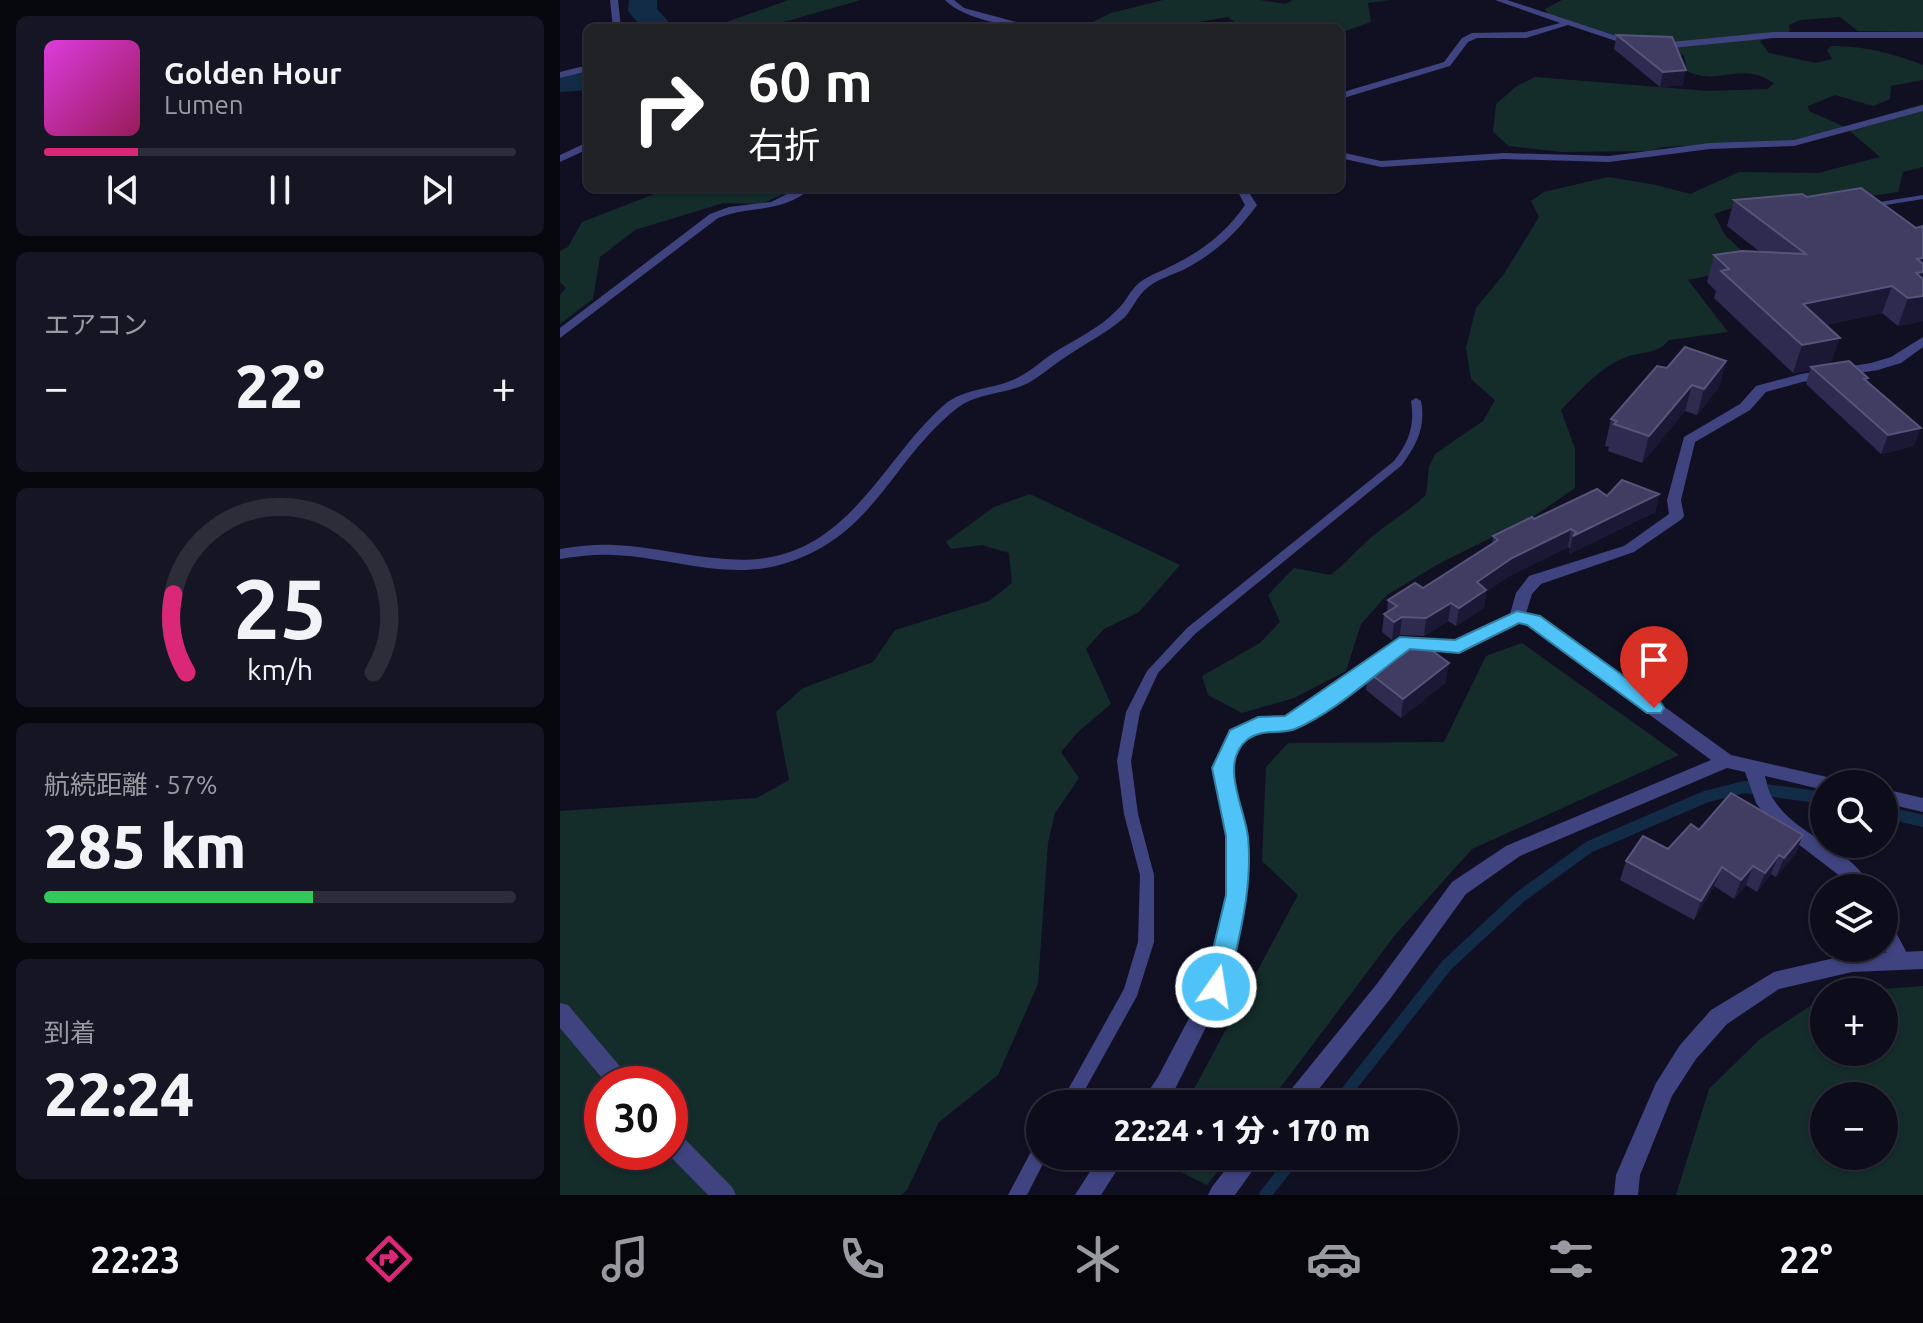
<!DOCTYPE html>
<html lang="ja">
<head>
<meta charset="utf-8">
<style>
	:root { --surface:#0d0c1a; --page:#161523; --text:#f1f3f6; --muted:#9a9ba2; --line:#2d2c39; --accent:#db2777 }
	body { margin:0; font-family:Ubuntu,"Noto Sans JP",sans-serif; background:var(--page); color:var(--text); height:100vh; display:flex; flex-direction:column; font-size:30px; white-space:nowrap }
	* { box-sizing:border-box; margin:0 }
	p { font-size:26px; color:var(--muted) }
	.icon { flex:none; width:44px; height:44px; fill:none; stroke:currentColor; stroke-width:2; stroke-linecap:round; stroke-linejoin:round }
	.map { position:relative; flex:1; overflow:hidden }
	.sheet { display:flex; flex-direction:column; gap:16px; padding:16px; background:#07070e; width:560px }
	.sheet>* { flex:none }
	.banner { position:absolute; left:24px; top:24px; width:760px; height:168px; border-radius:12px; box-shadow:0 2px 6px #0004,0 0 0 2px var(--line); background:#202124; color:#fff; overflow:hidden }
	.fabs { position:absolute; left:1250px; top:770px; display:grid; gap:16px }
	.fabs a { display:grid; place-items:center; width:88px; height:88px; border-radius:50%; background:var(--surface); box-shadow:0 2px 6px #0004,0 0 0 2px var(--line); font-size:40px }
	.speed { position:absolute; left:24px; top:1066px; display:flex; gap:16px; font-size:40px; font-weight:700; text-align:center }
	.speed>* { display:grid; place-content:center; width:104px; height:104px; border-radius:50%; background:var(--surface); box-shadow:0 2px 6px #0004,0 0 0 2px var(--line); line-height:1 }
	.speed .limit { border:12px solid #d22; background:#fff; color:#111 }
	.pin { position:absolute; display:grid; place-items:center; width:68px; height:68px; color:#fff; margin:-82px -34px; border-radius:50% 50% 50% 0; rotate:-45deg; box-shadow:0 0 8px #0007 }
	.pin .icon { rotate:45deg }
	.me { position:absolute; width:88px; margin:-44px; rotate:13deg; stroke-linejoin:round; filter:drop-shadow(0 0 6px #0008) }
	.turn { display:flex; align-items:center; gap:28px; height:168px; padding:0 32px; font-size:36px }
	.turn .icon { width:104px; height:104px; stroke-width:2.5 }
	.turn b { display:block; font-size:56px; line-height:68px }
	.big { font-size:60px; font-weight:800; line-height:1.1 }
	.sheet .card { flex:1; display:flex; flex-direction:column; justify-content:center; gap:12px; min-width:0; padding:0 28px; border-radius:12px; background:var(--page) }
	.sheet .dial { align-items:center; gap:0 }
	.dial svg { height:208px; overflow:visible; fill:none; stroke:var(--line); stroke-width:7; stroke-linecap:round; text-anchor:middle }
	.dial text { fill:var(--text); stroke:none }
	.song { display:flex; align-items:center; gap:24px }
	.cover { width:96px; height:96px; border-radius:12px; background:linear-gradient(135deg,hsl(300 70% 55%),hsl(330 70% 35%)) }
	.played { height:8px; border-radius:4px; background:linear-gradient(90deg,var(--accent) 20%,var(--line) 20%) }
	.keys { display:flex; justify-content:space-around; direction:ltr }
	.heat { display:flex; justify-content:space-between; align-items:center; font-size:44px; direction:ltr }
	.charge { height:12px; border-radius:6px; background:linear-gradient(90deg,#34c759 57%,var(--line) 0) }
	.trip { position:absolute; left:466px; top:1090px; width:432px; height:80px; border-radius:40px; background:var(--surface); box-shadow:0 2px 6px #0004,0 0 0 2px var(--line); font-weight:800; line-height:80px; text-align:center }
	.tabs { display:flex; height:128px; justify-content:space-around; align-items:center; background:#05050a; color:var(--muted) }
	.tabs .icon { width:56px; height:56px }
	.tabs .selected { color:var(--accent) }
	.tabs b { font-size:36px; color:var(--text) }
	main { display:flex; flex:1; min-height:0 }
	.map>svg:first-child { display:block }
	.green { fill:#142d2a; fill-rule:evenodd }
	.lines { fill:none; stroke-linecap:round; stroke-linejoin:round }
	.stream { stroke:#122b46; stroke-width:12 }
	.river { fill:#122b46; fill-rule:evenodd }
	.service { fill:#3f437f; fill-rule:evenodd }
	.minor { fill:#3f437f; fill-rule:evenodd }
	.tertiary { fill:#3f437f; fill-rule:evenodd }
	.wall { fill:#2e2a50 }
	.shaded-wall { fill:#1b1836 }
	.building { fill:#403c62; stroke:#57547a; stroke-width:2 }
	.route { fill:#4fc3f7; stroke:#337fa1; stroke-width:2 }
</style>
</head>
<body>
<main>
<section class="sheet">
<div class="card">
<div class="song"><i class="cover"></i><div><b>Golden Hour</b><p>Lumen</p></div></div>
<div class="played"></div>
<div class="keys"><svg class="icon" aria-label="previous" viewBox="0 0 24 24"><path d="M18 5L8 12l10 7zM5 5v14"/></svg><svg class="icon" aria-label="pause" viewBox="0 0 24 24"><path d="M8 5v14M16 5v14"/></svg><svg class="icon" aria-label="next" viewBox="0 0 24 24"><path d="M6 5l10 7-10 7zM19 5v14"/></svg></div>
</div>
<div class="card"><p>エアコン</p>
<div class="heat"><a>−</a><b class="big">22°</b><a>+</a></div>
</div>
<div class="card dial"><svg viewBox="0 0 100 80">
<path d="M14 69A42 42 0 1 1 86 69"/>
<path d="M14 69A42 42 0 0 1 9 39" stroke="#db2777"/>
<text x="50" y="56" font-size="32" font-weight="700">25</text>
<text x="50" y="72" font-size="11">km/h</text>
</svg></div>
<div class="card"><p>航続距離 · 57%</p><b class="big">285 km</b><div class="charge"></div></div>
<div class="card"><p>到着</p><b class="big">22:24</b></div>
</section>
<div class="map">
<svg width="1363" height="1195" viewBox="0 0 1363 1195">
	<rect width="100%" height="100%" fill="#111023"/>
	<g class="green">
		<path d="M229,0H301L202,28H149Z"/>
		<path d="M603,0H700L725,4L733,0H830L808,3L811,22L780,33V28H682L668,17L602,28H521L551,13Z"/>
		<path d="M1002,0H1363V32L1298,31L1280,17L1240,20L1229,25L1230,31L1200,41L1209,53L1256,63L1272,59L1267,50L1271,46C1300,45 1336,54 1363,65V80L1331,86L1330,99L1313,106L1275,95L1248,106L1249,111L1285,127L1363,104V167L1343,172L1338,192L1257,204L1198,199L1154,214L1165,235L1185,254L1175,270L1128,280L1168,332L1109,340C1097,355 1080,351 1064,358C1039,368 1019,392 1001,410L1015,449V488L973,517L880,563L827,595L801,624L786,671L734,698L682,713L648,695L642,676L700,643L720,622L708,595L734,568L770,575C786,564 798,548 814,535C831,521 849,511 866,495L869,467L875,454L923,421L935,400L911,379L906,348L916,308L944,274L979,217L971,201L984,192L1048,177L1096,185L1130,194L1179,172L1258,173L1320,157L1285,127L1234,140L1104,147L1090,151L1002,152L949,146L933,132L936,104L957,86L975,77L1148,91L1208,89L1214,83C1180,60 1158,87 1127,71L1124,56L1105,43L1061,37L988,14L985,9Z"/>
		<path d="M110,188H237L201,204L163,203L75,230L40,257L33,299L0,324V295L6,288L0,282V251L8,247L22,222Z"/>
		<path d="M470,494L620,565L579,612L544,629L526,649L551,704L518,732L501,752L519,778L495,813L488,843L478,984L438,1075L379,1122L347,1190L341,1195H0V811L197,798L229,780L216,712L243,688L313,662L335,630L429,601L452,583L449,553L422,545L391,549L386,542L434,507ZM42,1084H110V1152H42Z"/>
		<path d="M962,643L1119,755L912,849L835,935L708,1104H626L738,895L702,861L706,767L728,743L884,742L926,656Z"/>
		<path d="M1363,986V1195H1116L1149,1089L1200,1039L1264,997V1052H1324V992H1281ZM1264,1096H1324V1156H1264Z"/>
		<path d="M598,1156H669L647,1185L596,1160Z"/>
	</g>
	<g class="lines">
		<g class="stream">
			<path d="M1324,812L1363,821"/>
			<path d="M777,1104L887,965L960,897L1029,847L1145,797L1184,787L1264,798"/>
			<path d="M705,1195L736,1156"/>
		</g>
		<g class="river">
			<path d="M69,0H97V9L114,28H82L68,11Z"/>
			<path d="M28,70V90L0,92V72Z"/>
		</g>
		<g class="service">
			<path d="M1363,195V199L1307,208L1303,206L1307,204Z"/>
			<path d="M856,398L861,401C866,427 857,444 842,465L635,634L598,673L580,712L571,761L578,814L594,875V942L577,996L517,1104H500L564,989L578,942L580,875L564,814L557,761L566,712L587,671L627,628L834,461C849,442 855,425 851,401Z"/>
			<path d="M480,1144V1156H487L467,1195H448L474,1146Z"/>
		</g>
		<g class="minor">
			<path d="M50,0H58L61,28H53Z"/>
			<path d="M385,0H394L404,8L478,28C452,28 403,19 385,0Z"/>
			<path d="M935,0H947L1066,39L1101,43L1213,32H1363V38H1213L1101,49L1062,43L1008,25L966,38H917L908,42L890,66L780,99V93L884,62L902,38L912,33L966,32L1000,23Z"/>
			<path d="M28,65V71L0,78V72Z"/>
			<path d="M1363,105V111L1234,146L1150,149L1049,162L944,159L821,167L780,158V152L821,161L944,153L1049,156L1150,143L1234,140Z"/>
			<path d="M28,142V149L0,162V155Z"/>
			<path d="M239,188H252C219,215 193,204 158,218L0,338V328L150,214L169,207L211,202Z"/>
			<path d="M676,188H686L697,205C677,233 655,253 625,269C612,275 598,279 587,288C577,296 573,308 565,317C547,333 524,344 504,358C493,365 482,375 470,382C447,395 417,392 396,409C330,462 314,537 223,564C168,581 109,557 54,555C36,554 18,556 0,559V549C18,546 36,544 54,545C108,547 163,568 216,556C295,538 328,454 384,405C405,387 434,390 457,378C470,372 480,362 492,354C513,340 539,329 557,310C566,302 570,290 580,282C591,274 605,270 617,263C645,249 668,230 685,205Z"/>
			<path d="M1363,337V347L1341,363L1318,370L1242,382L1206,392L1190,410L1135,442L1121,500L1124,516L1122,519L1074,552L981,584L972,594L966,613L979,616L1171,755L1276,779L1279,784H1264V790L1205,776C1207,784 1209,794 1214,800C1237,837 1291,847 1312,888H1292L1289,883L1211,823L1196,803L1185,772L1167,768L960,856L906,894L830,999L747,1104H722L725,1097L816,985L892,882L946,846L1151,760L968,625L959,623L899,653L849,648L760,713L735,728L701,731L685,740L671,768L687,836V895L666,987L614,1091L604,1104H580L598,1077L646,986L667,895V836L653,768L672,731L698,719L726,717L748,705L840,638L896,641L905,634L950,614L956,593L969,576L1064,546L1109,514L1107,500L1124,437L1180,404L1196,386L1241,374L1311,363L1331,357Z"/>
			<path d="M1324,789L1363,798V812L1324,803Z"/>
			<path d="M1324,920L1331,923L1350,959L1347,965L1340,968L1333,965L1324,948Z"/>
			<path d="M0,1003L8,1005L69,1077L72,1084H47L0,1028Z"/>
			<path d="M110,1129L118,1132L172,1187L176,1195H148L106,1152H110Z"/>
			<path d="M540,1156H566L541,1195H515Z"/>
			<path d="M676,1156H703L675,1195H648L652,1187Z"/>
		</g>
		<path class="tertiary" d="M1363,951V969L1292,972L1219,989L1167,1024L1136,1059L1112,1096L1080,1175L1078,1195H1054L1056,1175L1096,1083L1120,1045L1151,1010L1214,972L1292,954Z"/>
	</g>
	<g class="wall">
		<path d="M1057,35L1123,85L1100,87L1054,49Z"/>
		<path d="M1247,197L1356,228L1363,226V321L1338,326L1322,313L1266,325L1271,364L1307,381L1354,446L1321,454L1246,384L1250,370L1233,373L1154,298L1156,291L1147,282L1154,255L1200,252L1167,226L1174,200Z"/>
		<path d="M1166,361L1159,387L1137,415L1125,411L1082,463L1048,451L1049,447L1045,446L1051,419L1107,368Z"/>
		<path d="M1099,494L1095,512L1009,554L1010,549L1008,547L949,576L926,592L924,608L896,626L888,621L864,636L840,635L832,640L822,632L824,614L827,612L828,600L863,588L932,544L933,536L974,519L1047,496Z"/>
		<path d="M807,671L886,682L841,718L806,690Z"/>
		<path d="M1243,835L1235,854L1216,877L1211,874L1197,892L1186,885L1174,899L1154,886L1134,920L1060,880L1066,861L1108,849Z"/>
	</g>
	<g class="shaded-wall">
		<path d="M1126,70L1123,85L1100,87L1103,72Z"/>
		<path d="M1363,258V321L1338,326L1348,298L1357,259Z"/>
		<path d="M1332,286L1322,313L1234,332L1243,304Z"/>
		<path d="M1280,338L1270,366L1251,367L1250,370L1233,373L1242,345Z"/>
		<path d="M1166,361L1159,387L1137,415L1144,389Z"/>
		<path d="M1132,385L1125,411L1082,463L1089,436Z"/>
		<path d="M1361,428L1354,446L1321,454L1328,435Z"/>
		<path d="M1099,494L1095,512L1009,554L1013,536Z"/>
		<path d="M1011,529L1008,547L949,576L926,592L924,608L896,626L899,608L917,582L952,558Z"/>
		<path d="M891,603L888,621L864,636L866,618Z"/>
		<path d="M842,617L840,635L832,640L834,622Z"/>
		<path d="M889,663L886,682L841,718L843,699Z"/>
		<path d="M1243,835L1235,854L1216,877L1224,858Z"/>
		<path d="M1219,855L1211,874L1197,892L1205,873Z"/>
		<path d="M1193,866L1186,885L1174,899L1181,880Z"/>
		<path d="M1162,867L1154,886L1134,920L1141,901Z"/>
	</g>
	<g class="building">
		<path d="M1057,35L1112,37L1126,70L1103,72Z"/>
		<path d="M1301,188L1356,228L1363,226V258L1357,259L1363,264V272L1356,273L1363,279V296L1348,298L1332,286L1243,304L1280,338L1242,345L1161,271L1169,269L1154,255L1182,251L1246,254L1174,200L1242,194L1247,197Z"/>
		<path d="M1125,347L1166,361L1144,389L1132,385L1089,436L1054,424L1057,421L1051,419L1097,366L1107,368Z"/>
		<path d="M1289,361L1308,378L1304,379L1361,428L1328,435L1251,367Z"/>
		<path d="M1062,480L1099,494L1013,536L1016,532L1011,529L952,558L917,582L926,590L899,608L891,603L866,618L842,617L834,622L824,614L837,606L828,600L855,583L863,588L938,540L933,536L972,517L974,519L1037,489L1047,496Z"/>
		<path d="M856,639L889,663L843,699L807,671Z"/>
		<path d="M1171,793L1243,835L1224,858L1219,855L1205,873L1193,866L1181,880L1162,867L1141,901L1066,861L1083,836L1108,849L1131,824L1139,830Z"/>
	</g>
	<path class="route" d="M957,611L980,616L1101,703L1104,708L1101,713H1087L967,625L959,623L899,653L850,649C815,674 774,713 735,729C719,735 703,728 688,739C658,762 685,808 688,837C693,888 679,937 668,987L665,995L656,998L648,995L644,987L666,895V836L652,768L670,730L698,717L725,716L840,637L895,640Z"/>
</svg>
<div class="fabs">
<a><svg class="icon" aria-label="search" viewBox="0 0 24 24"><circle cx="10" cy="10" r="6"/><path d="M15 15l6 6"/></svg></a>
<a><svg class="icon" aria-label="layers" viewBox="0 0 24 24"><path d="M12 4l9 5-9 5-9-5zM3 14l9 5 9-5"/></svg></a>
<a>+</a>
<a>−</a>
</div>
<div class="speed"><div class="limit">30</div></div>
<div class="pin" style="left:1094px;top:708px;background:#d93025"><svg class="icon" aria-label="arrive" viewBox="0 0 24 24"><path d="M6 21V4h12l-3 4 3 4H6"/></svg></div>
<svg class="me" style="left:656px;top:987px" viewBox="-20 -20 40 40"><circle r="17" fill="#4fc3f7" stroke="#fff" stroke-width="3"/><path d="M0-11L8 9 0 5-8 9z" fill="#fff"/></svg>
<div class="trip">22:24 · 1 分 · 170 m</div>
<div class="banner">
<div class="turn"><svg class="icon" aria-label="right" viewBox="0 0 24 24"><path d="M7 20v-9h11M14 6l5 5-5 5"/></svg><div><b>60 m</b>右折</div></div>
</div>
</div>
</main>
<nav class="tabs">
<b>22:23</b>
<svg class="icon selected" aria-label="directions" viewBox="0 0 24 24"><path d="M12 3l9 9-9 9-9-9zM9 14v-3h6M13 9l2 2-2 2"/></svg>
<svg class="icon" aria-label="music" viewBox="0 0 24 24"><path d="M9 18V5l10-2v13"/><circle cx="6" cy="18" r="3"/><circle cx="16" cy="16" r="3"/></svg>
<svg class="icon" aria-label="phone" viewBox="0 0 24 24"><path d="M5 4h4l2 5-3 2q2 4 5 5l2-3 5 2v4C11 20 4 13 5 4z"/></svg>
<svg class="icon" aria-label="climate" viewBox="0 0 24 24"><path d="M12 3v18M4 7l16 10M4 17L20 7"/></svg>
<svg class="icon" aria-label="car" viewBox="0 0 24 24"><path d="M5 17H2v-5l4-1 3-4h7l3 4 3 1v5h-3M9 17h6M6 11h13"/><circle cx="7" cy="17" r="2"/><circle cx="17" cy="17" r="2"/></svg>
<svg class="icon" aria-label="filters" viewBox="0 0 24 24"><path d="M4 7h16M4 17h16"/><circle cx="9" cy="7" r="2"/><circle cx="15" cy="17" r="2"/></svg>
<b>22°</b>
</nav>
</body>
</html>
